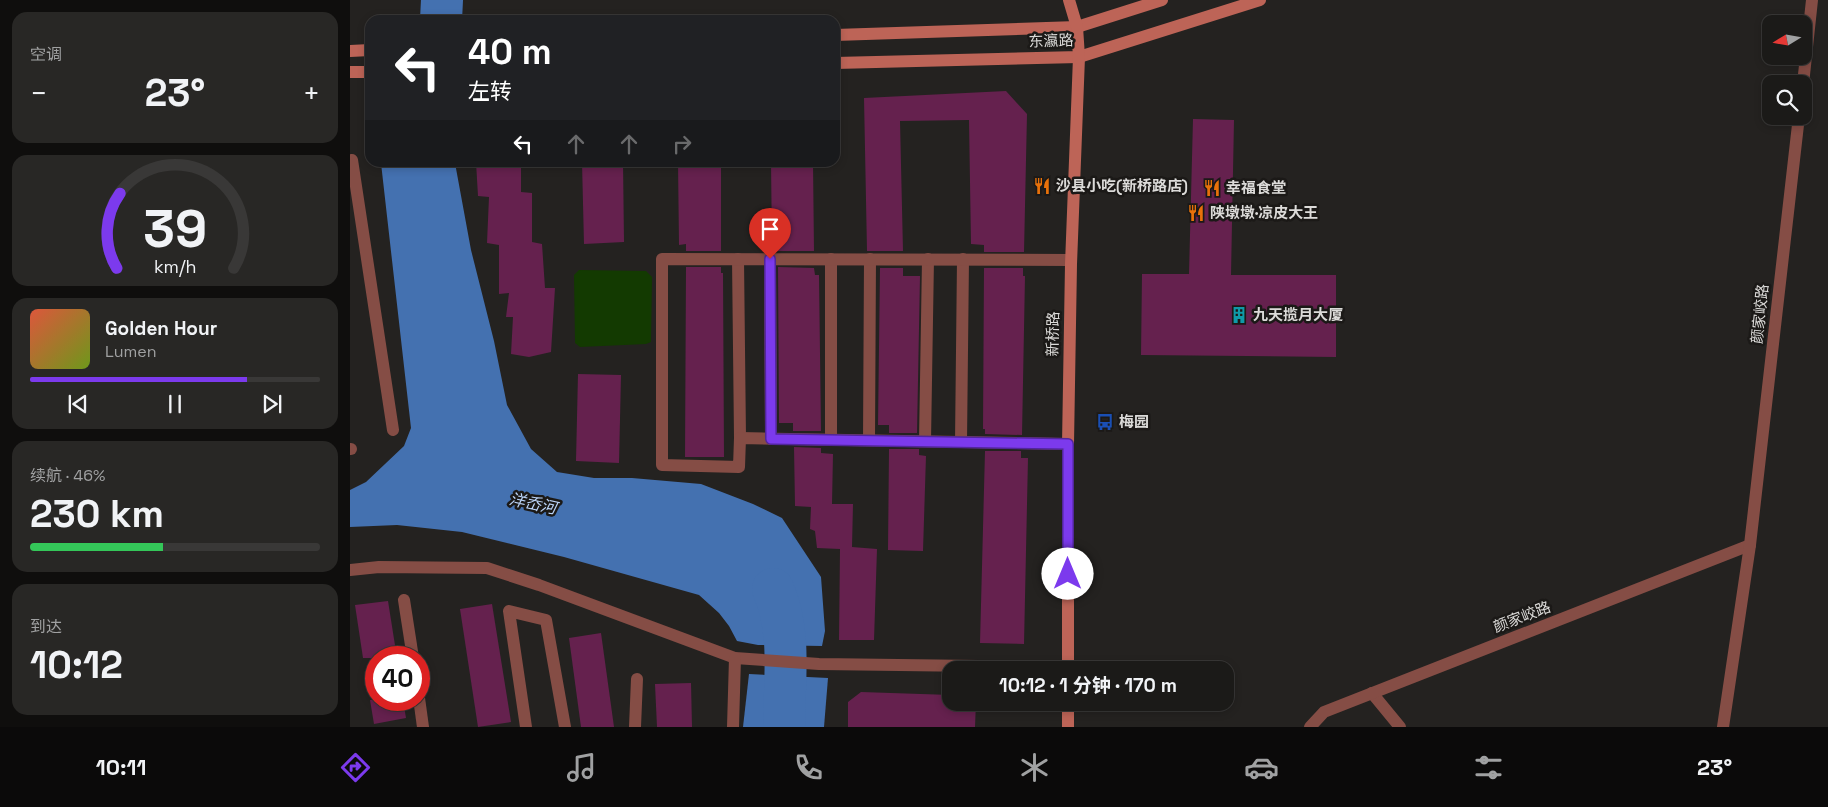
<!DOCTYPE html>
<html lang="zh">
<head>
<meta charset="utf-8">
<style>
	:root { --surface:#1b1a18; --page:#282725; --text:#f1f3f6; --muted:#a0a1a2; --line:#393837; --accent:#7c3aed }
	body { margin:0; font-family:"Space Grotesk","Noto Sans SC",sans-serif; background:var(--page); color:var(--text); height:100vh; display:flex; flex-direction:column; font-size:19px; white-space:nowrap }
	* { box-sizing:border-box; margin:0 }
	p { font-size:16px; color:var(--muted) }
	.icon { flex:none; width:28px; height:28px; fill:none; stroke:currentColor; stroke-width:2; stroke-linecap:round; stroke-linejoin:round }
	.map { position:relative; flex:1; overflow:hidden }
	.sheet { display:flex; flex-direction:column; gap:12px; padding:12px; background:#0f0e0d; width:350px }
	.sheet>* { flex:none }
	.banner { position:absolute; left:15px; top:15px; width:475px; height:152px; border-radius:15px; box-shadow:0 2px 8px #0003,0 0 0 1px var(--line); background:#202124; color:#fff; overflow:hidden }
	.needle { width:32px; rotate:259deg }
	.tools { position:absolute; left:1412px; top:15px; display:grid; gap:10px }
	.tools a { display:grid; place-items:center; width:50px; height:50px; border-radius:10px; background:var(--surface); box-shadow:0 2px 8px #0003,0 0 0 1px var(--line); font-size:25px }
	.speed { position:absolute; left:15px; top:646px; display:flex; gap:10px; font-size:25px; font-weight:700; text-align:center }
	.speed>* { display:grid; place-content:center; width:65px; height:65px; border-radius:50%; background:var(--surface); box-shadow:0 2px 8px #0003,0 0 0 1px var(--line); line-height:1 }
	.speed .limit { border:8px solid #d22; background:#fff; color:#111 }
	.pin { position:absolute; display:grid; place-items:center; width:42px; height:42px; color:#fff; margin:-51px -21px; border-radius:50% 50% 50% 0; rotate:-45deg; box-shadow:0 0 5px #0007 }
	.pin .icon { rotate:45deg }
	.me { position:absolute; width:55px; margin:-28px; rotate:0deg; stroke-linejoin:round; filter:drop-shadow(0 0 4px #0008) }
	.turn { display:flex; align-items:center; gap:18px; height:105px; padding:0 20px; font-size:22px }
	.turn .icon { width:65px; height:65px; stroke-width:2.5 }
	.turn b { display:block; font-size:35px; line-height:42px }
	.lanes { display:flex; align-items:center; height:48px; padding:0 20px; background:#0003; justify-content:center; gap:25px; direction:ltr }
	.lanes .off { opacity:.35 }
	.big { font-size:38px; font-weight:700; line-height:1.1 }
	.sheet .card { flex:1; display:flex; flex-direction:column; justify-content:center; gap:8px; min-width:0; padding:0 18px; border-radius:15px; background:var(--page) }
	.sheet .dial { align-items:center; gap:0 }
	.dial svg { height:130px; overflow:visible; fill:none; stroke:var(--line); stroke-width:7; stroke-linecap:round; text-anchor:middle }
	.dial text { fill:var(--text); stroke:none }
	.song { display:flex; align-items:center; gap:15px }
	.cover { width:60px; height:60px; border-radius:8px; background:linear-gradient(135deg,hsl(10 70% 55%),hsl(80 70% 35%)) }
	.played { height:5px; border-radius:2px; background:linear-gradient(90deg,var(--accent) 75%,var(--line) 75%) }
	.keys { display:flex; justify-content:space-around; direction:ltr }
	.heat { display:flex; justify-content:space-between; align-items:center; font-size:28px; direction:ltr }
	.charge { height:8px; border-radius:4px; background:linear-gradient(90deg,#34c759 46%,var(--line) 0) }
	.trip { position:absolute; left:592px; top:661px; width:292px; height:50px; border-radius:15px; background:var(--surface); box-shadow:0 2px 8px #0003,0 0 0 1px var(--line); font-weight:700; line-height:50px; text-align:center }
	.menu { display:flex; height:80px; justify-content:space-around; align-items:center; background:#0b0a0a; color:var(--muted) }
	.menu .icon { width:35px; height:35px }
	.menu .current { color:var(--accent) }
	.menu b { font-size:22px; color:var(--text) }
	main { display:flex; flex:1; min-height:0 }
	.map>svg:first-child { display:block }
	.green { fill:#133a01 }
	.water { fill:#4471b0 }
	.lines { fill:none; stroke-linecap:round; stroke-linejoin:round }
	.river { stroke:#4471b0; stroke-width:42 }
	.building { fill:#65214e }
	.lane { stroke:#854d45; stroke-width:12 }
	.street { stroke:#854d45; stroke-width:12 }
	.secondary { stroke:#bd6457; stroke-width:12 }
	.route-casing { stroke:#51269a; stroke-width:12 }
	.route { stroke:#7c3aed; stroke-width:9 }
	.labels { text-anchor:middle; stroke-width:5; stroke-linejoin:round; paint-order:stroke }
	.street-label { font-size:15px; fill:#dcdbd9; stroke:#1b1917 }
	.poi-label { font-size:15px; font-weight:bold; fill:#dcdbd9; stroke:#1b1917; text-anchor:start }
	.water-label { font-size:16px; font-style:italic; fill:#bbd4f8; stroke:#1b1917 }
</style>
</head>
<body>
<main>
<section class="sheet">
<div class="card"><p>空调</p>
<div class="heat"><a>−</a><b class="big">23°</b><a>+</a></div>
</div>
<div class="card dial"><svg viewBox="0 0 100 80">
<path d="M14 69A42 42 0 1 1 86 69"/>
<path d="M14 69A42 42 0 0 1 16 23" stroke="#7c3aed"/>
<text x="50" y="56" font-size="32" font-weight="700">39</text>
<text x="50" y="72" font-size="11">km/h</text>
</svg></div>
<div class="card">
<div class="song"><i class="cover"></i><div><b>Golden Hour</b><p>Lumen</p></div></div>
<div class="played"></div>
<div class="keys"><svg class="icon" aria-label="previous" viewBox="0 0 24 24"><path d="M18 5L8 12l10 7zM5 5v14"/></svg><svg class="icon" aria-label="pause" viewBox="0 0 24 24"><path d="M8 5v14M16 5v14"/></svg><svg class="icon" aria-label="next" viewBox="0 0 24 24"><path d="M6 5l10 7-10 7zM19 5v14"/></svg></div>
</div>
<div class="card"><p>续航 · 46%</p><b class="big">230 km</b><div class="charge"></div></div>
<div class="card"><p>到达</p><b class="big">10:12</b></div>
</section>
<div class="map">
<svg width="1478" height="727" viewBox="0 0 1478 727">
	<rect width="100%" height="100%" fill="#242220"/>
	<path class="green" d="M229,270L296,271L302,277L301,342L296,344L230,347L225,343L224,275Z"/>
	<g class="water">
		<path d="M31,163H105L121,250L144,341L157,405L181,449L207,472L244,478H282L351,484L403,504L432,518L471,577L475,631L472,646L408,645L387,641L379,626L369,613L349,595L214,557L112,532L47,525L0,527V490L16,482L54,446L61,428Z"/>
		<path d="M399,674L478,678L474,727H393Z"/>
	</g>
	<g class="lines">
		<g class="river">
			<path d="M91,20L92,0"/>
			<path d="M423,589C442,632 434,682 434,727"/>
		</g>
	</g>
	<g class="building">
		<path d="M656,91L677,114L674,252H634V245L621,244L619,120L550,121L553,251H517L514,98Z"/>
		<path d="M843,119L884,120L881,275H986V357L791,355L792,274H839Z"/>
		<path d="M126,162H171V192L182,193V242L192,244L195,288H205L201,352L179,357L161,354L163,317H156L159,293L149,294V245L137,243L139,197L128,196Z"/>
		<path d="M232,162H273L274,242L234,244Z"/>
		<path d="M328,162H371V251H336V244L329,245Z"/>
		<path d="M421,162H463L464,251H427V247H422Z"/>
		<path d="M336,267H371V273H373L374,457H335Z"/>
		<path d="M428,267L464,268L465,275H469L471,431H443V423H429Z"/>
		<path d="M530,268H553V276H570L567,433H539V425H528Z"/>
		<path d="M634,268H673V276H675L672,435L635,434V429H633Z"/>
		<path d="M228,374L271,375L269,463L226,461Z"/>
		<path d="M444,447L471,448V453L483,454L482,504H503L502,547L527,549L524,640H489L490,549L467,548L465,531L460,529L461,507L445,506Z"/>
		<path d="M539,449H569V455L576,456L573,551L538,550Z"/>
		<path d="M635,451H671V458H678L674,644L630,643Z"/>
		<path d="M38,601L47,658H13L5,605Z"/>
		<path d="M142,604L161,722L128,727L110,609Z"/>
		<path d="M251,633L264,727H231L219,638Z"/>
		<path d="M341,683L342,727H307L305,684Z"/>
		<path d="M511,692L601,695V702H626L625,727H498V702Z"/>
		<path d="M20,700H53L56,718L24,724Z"/>
	</g>
	<g class="lines">
		<g class="lane">
			<path d="M2,160L43,430"/>
			<path d="M388,259L390,438"/>
			<path d="M420,259L421,439"/>
			<path d="M481,259V440"/>
			<path d="M519,440L520,259"/>
			<path d="M575,441L578,259"/>
			<path d="M611,442L613,259"/>
			<path d="M718,444L390,438L389,467L312,465V259L721,260"/>
			<path d="M0,449H1"/>
			<path d="M54,600L63,658"/>
			<path d="M69,698L73,727"/>
			<path d="M176,727L159,611L196,620L215,727"/>
			<path d="M285,727L287,679"/>
		</g>
		<g class="street">
			<path d="M1453,84L1462,0"/>
			<path d="M0,570L29,567L137,568L189,585L385,658L469,664L718,667"/>
			<path d="M1022,693L1050,727"/>
			<path d="M383,727L385,658"/>
			<path d="M960,727L974,712L1400,545"/>
			<path d="M1373,727L1400,545L1449,116"/>
		</g>
		<g class="secondary">
			<path d="M485,35L727,27L812,0"/>
			<path d="M0,51L20,50"/>
			<path d="M485,63L729,57L910,0"/>
			<path d="M0,72H20"/>
			<path d="M718,670V444L721,264L729,57L727,27L719,0"/>
			<path d="M718,702V727"/>
		</g>
	</g>
	<g class="lines">
		<g class="route-casing">
			<path id="route" d="M420,259L421,439L718,444V574"/>
		</g>
		<use href="#route" class="route"/>
	</g>
	<defs>
		<g id="restaurant-bare" transform="scale(1.35)"><path d="M-5-6h1v4h1v-4h1v4h1v-4h1v5L-1.5 .5V6h-2V.5L-5-1ZM5-6V6H3V1.5H1.5Q1.5-4 5-6Z" fill="#e8710a" stroke="#1b1917" stroke-width="2.5" paint-order="stroke"/></g>
		<g id="building-bare" transform="scale(1.35)"><path d="M-4-6H4V6H1V3H-1V6H-4ZM-2.5-4.3h1.7v1.8h-1.7ZM.8-4.3h1.7v1.8H.8ZM-2.5-1h1.7V.8h-1.7ZM.8-1h1.7V.8H.8Z" fill="#0f9aa8" stroke="#1b1917" stroke-width="2.5" paint-order="stroke"/></g>
		<g id="bus-bare" transform="scale(1.35)"><path d="M-5-6H5V4H4V6H2V4H-2V6H-4V4H-5ZM-3.5-4V0h7V-4ZM-3.5 1.2v1.5H-2V1.2ZM2 1.2v1.5H3.5V1.2Z" fill="#1a4fb4" stroke="#1b1917" stroke-width="2.5" paint-order="stroke"/></g>
	</defs>
	<g fill-rule="evenodd">
		<use href="#restaurant-bare" x="692" y="186"/>
		<use href="#restaurant-bare" x="862" y="188"/>
		<use href="#restaurant-bare" x="846" y="213"/>
		<use href="#building-bare" x="889" y="315"/>
		<use href="#bus-bare" x="755" y="422"/>
	</g>
	<g class="labels">
		<g class="street-label">
			<text transform="translate(701 41) rotate(-2)" y="5">东瀛路</text>
			<text transform="translate(1410 314) rotate(-84)" y="5">颜家峧路</text>
			<text transform="translate(703 334) rotate(-89)" y="5">新桥路</text>
			<text transform="translate(1172 617) rotate(-21)" y="5">颜家峧路</text>
		</g>
		<g class="poi-label">
			<text x="706" y="191">沙县小吃(新桥路店)</text>
			<text x="876" y="193">幸福食堂</text>
			<text x="860" y="218">陕墩墩·凉皮大王</text>
			<text x="903" y="320">九天揽月大厦</text>
			<text x="769" y="427">梅园</text>
		</g>
		<g class="water-label">
			<text transform="translate(183 503) rotate(12)" y="6">洋岙河</text>
		</g>
	</g>
</svg>
<div class="tools">
<a><svg class="needle" viewBox="-14 -14 28 28"><path d="M0-13l5 13h-10z" fill="#e53935"/><path d="M0 13l5-13h-10z" fill="#a0a1a2"/></svg></a>
<a><svg class="icon" aria-label="search" viewBox="0 0 24 24"><circle cx="10" cy="10" r="6"/><path d="M15 15l6 6"/></svg></a>
</div>
<div class="speed"><div class="limit">40</div></div>
<div class="pin" style="left:420px;top:259px;background:#d93025"><svg class="icon" aria-label="arrive" viewBox="0 0 24 24"><path d="M6 21V4h12l-3 4 3 4H6"/></svg></div>
<svg class="me" style="left:718px;top:574px" viewBox="-20 -20 40 40"><circle r="19" fill="#fff"/><path d="M0-13L10 11 0 6-10 11z" fill="#7c3aed"/></svg>
<div class="trip">10:12 · 1 分钟 · 170 m</div>
<div class="banner">
<div class="turn"><svg class="icon" aria-label="left" viewBox="0 0 24 24"><path d="M17 20v-9H6M10 6l-5 5 5 5"/></svg><div><b>40 m</b>左转</div></div>
<div class="lanes"><svg class="icon" aria-label="left" viewBox="0 0 24 24"><path d="M17 20v-9H6M10 6l-5 5 5 5"/></svg><svg class="icon off" aria-label="ahead" viewBox="0 0 24 24"><path d="M12 20V5M6 11l6-6 6 6"/></svg><svg class="icon off" aria-label="ahead" viewBox="0 0 24 24"><path d="M12 20V5M6 11l6-6 6 6"/></svg><svg class="icon off" aria-label="right" viewBox="0 0 24 24"><path d="M7 20v-9h11M14 6l5 5-5 5"/></svg></div>
</div>
</div>
</main>
<nav class="menu">
<b>10:11</b>
<svg class="icon current" aria-label="directions" viewBox="0 0 24 24"><path d="M12 3l9 9-9 9-9-9zM9 14v-3h6M13 9l2 2-2 2"/></svg>
<svg class="icon" aria-label="music" viewBox="0 0 24 24"><path d="M9 18V5l10-2v13"/><circle cx="6" cy="18" r="3"/><circle cx="16" cy="16" r="3"/></svg>
<svg class="icon" aria-label="phone" viewBox="0 0 24 24"><path d="M5 4h4l2 5-3 2q2 4 5 5l2-3 5 2v4C11 20 4 13 5 4z"/></svg>
<svg class="icon" aria-label="climate" viewBox="0 0 24 24"><path d="M12 3v18M4 7l16 10M4 17L20 7"/></svg>
<svg class="icon" aria-label="car" viewBox="0 0 24 24"><path d="M5 17H2v-5l4-1 3-4h7l3 4 3 1v5h-3M9 17h6M6 11h13"/><circle cx="7" cy="17" r="2"/><circle cx="17" cy="17" r="2"/></svg>
<svg class="icon" aria-label="filters" viewBox="0 0 24 24"><path d="M4 7h16M4 17h16"/><circle cx="9" cy="7" r="2"/><circle cx="15" cy="17" r="2"/></svg>
<b>23°</b>
</nav>
</body>
</html>
